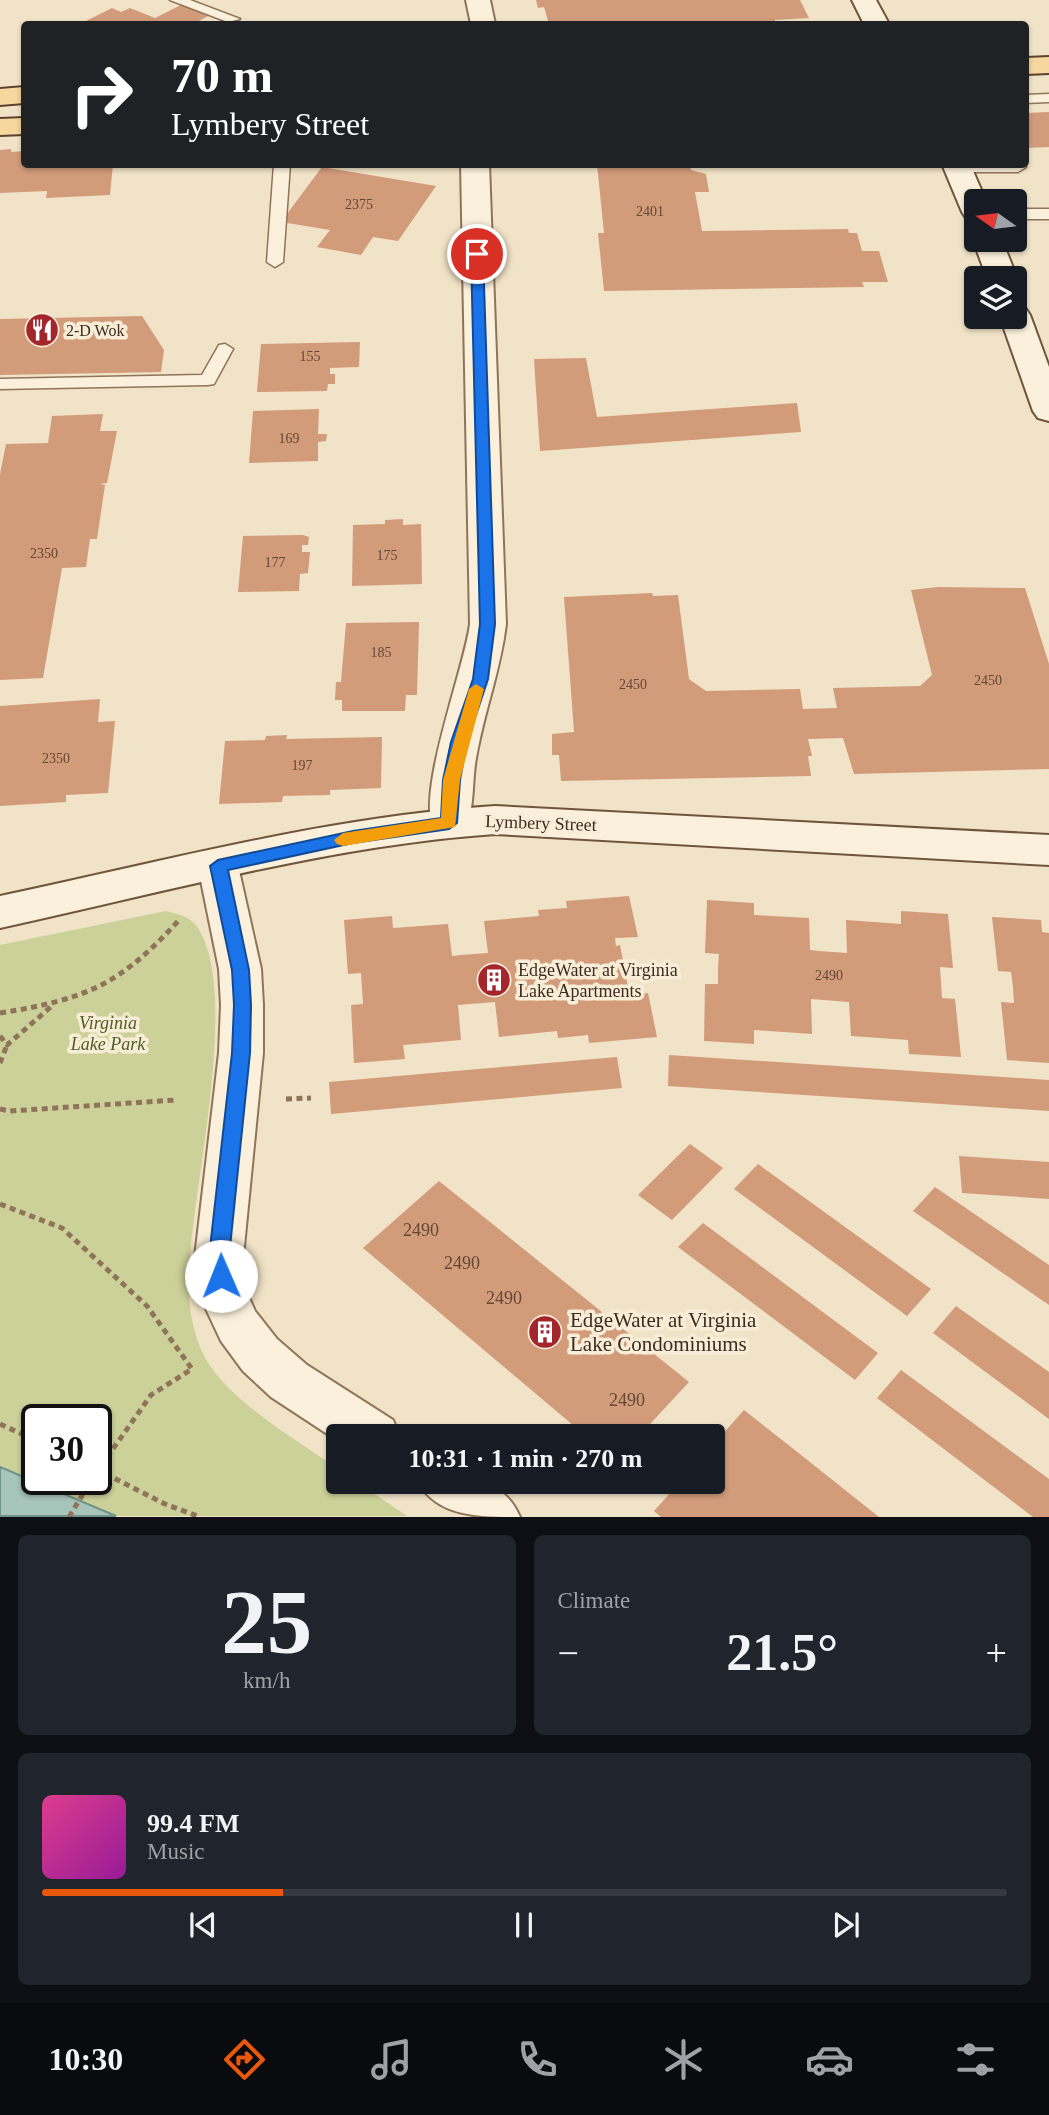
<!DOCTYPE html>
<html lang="en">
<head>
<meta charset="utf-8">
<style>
	:root { --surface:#171b24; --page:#20242c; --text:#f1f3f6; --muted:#9ea1a6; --line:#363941; --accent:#ea580c }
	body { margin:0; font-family:Georgia,serif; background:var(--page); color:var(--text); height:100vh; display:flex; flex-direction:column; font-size:26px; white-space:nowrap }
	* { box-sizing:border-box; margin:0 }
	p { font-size:23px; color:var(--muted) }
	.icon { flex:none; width:38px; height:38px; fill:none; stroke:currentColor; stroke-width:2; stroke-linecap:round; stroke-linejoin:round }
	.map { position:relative; height:1517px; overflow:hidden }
	.sheet { display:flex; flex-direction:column; gap:18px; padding:18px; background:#0d0f14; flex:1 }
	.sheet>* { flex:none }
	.guide { position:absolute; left:21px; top:21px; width:1008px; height:147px; border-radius:7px; box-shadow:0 2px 5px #0004; background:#202124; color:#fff; overflow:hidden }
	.needle { width:46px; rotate:284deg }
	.tools { position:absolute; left:964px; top:189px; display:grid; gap:14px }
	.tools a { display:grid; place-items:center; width:63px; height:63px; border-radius:7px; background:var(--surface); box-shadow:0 2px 5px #0004; font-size:35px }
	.speed { position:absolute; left:21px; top:1404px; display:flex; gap:14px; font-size:35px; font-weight:700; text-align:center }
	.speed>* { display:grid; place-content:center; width:91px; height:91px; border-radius:50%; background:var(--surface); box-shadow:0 2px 5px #0004; line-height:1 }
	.speed .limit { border:4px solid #111; border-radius:10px; background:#fff; color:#111 }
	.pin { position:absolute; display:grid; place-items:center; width:60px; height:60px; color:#fff; margin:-30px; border:4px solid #fff; border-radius:50%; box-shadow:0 2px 7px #0007 }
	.me { position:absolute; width:77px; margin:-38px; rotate:359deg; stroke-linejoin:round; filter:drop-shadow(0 0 5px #0008) }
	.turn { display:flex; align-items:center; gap:24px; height:147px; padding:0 35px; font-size:32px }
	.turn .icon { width:91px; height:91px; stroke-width:2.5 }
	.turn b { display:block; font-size:49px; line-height:60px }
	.big { font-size:52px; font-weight:600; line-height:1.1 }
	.sheet .card { flex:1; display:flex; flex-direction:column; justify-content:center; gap:10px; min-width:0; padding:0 24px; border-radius:10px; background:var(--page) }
	.sheet .dial { align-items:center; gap:0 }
	.dial b { font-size:91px; line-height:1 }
	.song { display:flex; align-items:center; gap:21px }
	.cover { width:84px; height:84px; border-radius:10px; background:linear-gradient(135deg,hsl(330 70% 55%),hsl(300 70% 35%)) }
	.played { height:7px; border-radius:4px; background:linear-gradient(90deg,var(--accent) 25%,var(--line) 25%) }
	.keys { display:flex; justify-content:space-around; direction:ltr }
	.heat { display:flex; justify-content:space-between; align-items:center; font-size:38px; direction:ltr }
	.sheet .tiles { flex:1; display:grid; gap:18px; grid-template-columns:1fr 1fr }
	.card:last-child { grid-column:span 2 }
	.trip { position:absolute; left:326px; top:1424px; width:399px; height:70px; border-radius:7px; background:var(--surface); box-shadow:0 2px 5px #0004; font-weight:600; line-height:70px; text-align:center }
	.tab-bar { display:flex; height:112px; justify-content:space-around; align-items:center; background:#090b0e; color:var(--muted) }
	.tab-bar .icon { width:49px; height:49px }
	.tab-bar .selected { color:var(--accent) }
	.tab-bar b { font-size:32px; color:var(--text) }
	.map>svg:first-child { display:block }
	.green { fill:#ccd199; fill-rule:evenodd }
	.water { fill:#a8c5bb; stroke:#6e9489; stroke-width:2 }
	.building { fill:#d29b7a }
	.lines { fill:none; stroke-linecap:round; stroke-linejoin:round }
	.lane-casing { stroke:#8f745a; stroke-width:3 }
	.street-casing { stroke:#8f745a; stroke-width:4 }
	.secondary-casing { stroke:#70553d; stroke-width:4 }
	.primary-casing { stroke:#5c422f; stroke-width:4 }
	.path { stroke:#8f745a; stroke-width:5; stroke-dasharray:6 4.5; stroke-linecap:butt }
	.lane { fill:#fbf0db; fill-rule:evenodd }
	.street { fill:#fbf0db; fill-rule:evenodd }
	.secondary { fill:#fbf0db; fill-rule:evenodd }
	.primary { fill:#f6d79d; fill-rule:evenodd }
	.route { fill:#1a73e8; stroke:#114b97; stroke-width:2 }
	.slow { fill:#f59e0b }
	.labels { text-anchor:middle; stroke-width:7; stroke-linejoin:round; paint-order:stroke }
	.number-label { font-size:14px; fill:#634836 }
	.far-poi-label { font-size:16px; fill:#3e2d1f; stroke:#f8edd7; text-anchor:start }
	.street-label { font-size:18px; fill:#3e2d1f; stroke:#f8edd7 }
	.poi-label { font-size:18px; fill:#3e2d1f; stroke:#f8edd7; text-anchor:start }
	.park-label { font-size:18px; font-style:italic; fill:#505c24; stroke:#f8edd7 }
	.near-number-label { font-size:18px; fill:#634836 }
	.near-poi-label { font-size:21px; fill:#3e2d1f; stroke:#f8edd7; text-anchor:start }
</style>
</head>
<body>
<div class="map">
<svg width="1049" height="1517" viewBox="0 0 1049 1517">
	<rect width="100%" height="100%" fill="#f1e3c7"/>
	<path class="green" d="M166,911C179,914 191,917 198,928C241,995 191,1192 189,1275C188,1300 191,1324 200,1347C219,1396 296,1439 338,1469V1482H357L407,1516H0V945ZM37,1419H96V1479H37Z"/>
	<path class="water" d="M0,1467L116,1516H0Z"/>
	<g class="building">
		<path d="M536,0H800L809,18L775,20L774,24H549L544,7L538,8Z"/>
		<path d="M185,3L212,14L193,24H80L112,8L121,12L130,8L155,18Z"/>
		<path d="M1049,112V147L1026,148V113Z"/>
		<path d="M11,149V152L24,151V164H113L110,195L46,198L47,191L0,193V150Z"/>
		<path d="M597,164H690L691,170L706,174L709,192H695L702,231L848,229L849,233H857L862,251H879L888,282H862L864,287L604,291L598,233H604Z"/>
		<path d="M322,167L436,186L398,241L373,237L361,255L317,247L330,230L281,222Z"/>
		<path d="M142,316L164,350L161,372L0,375V319Z"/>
		<path d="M360,342L359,367L330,368V374H335V384H328L327,391L257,392L261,344Z"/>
		<path d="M586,358L597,417L797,403L801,432L540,451L534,359Z"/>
		<path d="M319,409L318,434H327L326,441L318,442V461L249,463L253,411Z"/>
		<path d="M103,414L100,431H117L107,483L100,484L105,485L97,539H90L86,567L62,568L43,678L0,680V474L6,444L48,443L52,416Z"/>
		<path d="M403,519V525L421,524L422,584L352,586L353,525L385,524V520Z"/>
		<path d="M303,535L309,537L308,545H302V552H310L308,573L300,574L299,591L238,592L243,536Z"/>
		<path d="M938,587L1025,588L1049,664V769L854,774L843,738L808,739L812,756H808L811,776L561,781L559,755H552V734L574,732L564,597L652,593L653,596L678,595L689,679L706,691L800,689L803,709L837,708L833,688L920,686L932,675L911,590Z"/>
		<path d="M419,622L417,695H406L405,711H342V700H335L336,682H341L346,623Z"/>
		<path d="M100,699L98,722L115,721L108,793L66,795V802L0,806V706Z"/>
		<path d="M287,735L286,739L382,737L381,788L330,790V795L283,796L282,802L219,804L225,741L265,740L266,736Z"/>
		<path d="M629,896L638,937L615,938L616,946L620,945L628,987H624L625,995L648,993L657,1037L589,1043L588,1035L558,1038L557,1031L499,1037L495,1002L458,1005L461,1040L403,1045L405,1059L354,1063L351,1005L363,1004L361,973L348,974L344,920L392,916L393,928L448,924L452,956L461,955L488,953L484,921L539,916L538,910L567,908L566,901Z"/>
		<path d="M707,900L754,903V915L809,918L810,950L819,951L847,953L846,920L901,924V911L948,914L953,968L940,967L942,998L955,999L961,1057L909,1054L908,1040L851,1036L849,1002L811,999L812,1034L754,1030V1044L704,1041L705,984H718V968L719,954L705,953Z"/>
		<path d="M992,917L1041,920L1042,932L1049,933V1063L1007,1060L1001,1002L1014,1003L1013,987L1011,972L998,971Z"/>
		<path d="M669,1055L1049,1080V1111L668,1086Z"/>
		<path d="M617,1057L622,1088L331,1114L329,1082Z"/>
		<path d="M690,1144L723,1168L672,1220L638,1195Z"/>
		<path d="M959,1156L1049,1162V1199L962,1193Z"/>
		<path d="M758,1164L931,1289L907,1316L734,1189Z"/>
		<path d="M439,1181L689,1382L638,1437H587L363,1248Z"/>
		<path d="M935,1187L1049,1265V1305L913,1211Z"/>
		<path d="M703,1223L878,1353L855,1380L678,1247Z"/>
		<path d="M956,1306L1049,1372V1419L933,1333Z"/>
		<path d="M901,1370L1049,1479V1517H1033L877,1398Z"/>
		<path d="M744,1410L791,1447L879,1517H661L654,1511L680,1482H712V1446Z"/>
	</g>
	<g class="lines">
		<g class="lane-casing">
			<g id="lane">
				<path d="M170,0H190L240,19L228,22Z"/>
				<path d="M1049,94V102L1026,103V95Z"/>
				<path d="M274,164H290L283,262L275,267L267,262Z"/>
				<path d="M958,164H1025L1026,167L1018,172H953L950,169Z"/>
				<rect x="1015" y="209" width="34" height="10"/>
				<path d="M225,344L233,349L214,384L208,385L0,389V379L202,375L219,345Z"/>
			</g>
		</g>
		<g class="street-casing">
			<g id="street">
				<path d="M466,0H490L495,24H471Z"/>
				<path d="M461,164H489L506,624C501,668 485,709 477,753C471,778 476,811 463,833L449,837L435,833C414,797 464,671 470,624Z"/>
				<path d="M218,851L232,855L238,866L261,969L263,1005V1053L243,1257L247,1293L255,1311L277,1339L307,1365L393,1420L400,1437H338V1441L271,1397L243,1371L221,1341L199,1294L195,1257L219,1053L221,1005L219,969L198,866L204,855Z"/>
				<path d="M418,1482C460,1482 500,1471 520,1517C478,1517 438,1517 418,1482Z"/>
			</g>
		</g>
		<g class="secondary-casing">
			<g id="secondary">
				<path d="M852,0H876L889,24H864Z"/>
				<path d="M942,164H970L986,201H976V220L966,218L962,212Z"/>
				<path d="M976,236V240H1002L1017,278L1015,281V278H987L973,240Z"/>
				<path d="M1015,306L1026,309L1030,315L1049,367V421L1038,418L1033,411L1000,317H1015Z"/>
				<path d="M495,806L1049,835V865L495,834C332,845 161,893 0,928V896C162,862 330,816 495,806Z"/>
			</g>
		</g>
		<g class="primary-casing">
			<g id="primary">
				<path d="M1049,57V73L1026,74V58Z"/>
				<path d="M24,87V103L0,105V89Z"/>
				<path d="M24,118V134L0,135V119Z"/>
			</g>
		</g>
		<g class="path">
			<path d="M0,1013C87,999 120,985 180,919"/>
			<path d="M0,1036L7,1045L53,1005"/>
			<path d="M0,1063L7,1045"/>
			<path d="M286,1099L311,1098"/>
			<path d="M0,1109L10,1111L176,1100"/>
			<path d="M0,1204L62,1228L147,1306L192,1369L151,1395L96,1473"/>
			<path d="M0,1424L37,1441"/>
			<path d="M96,1469L165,1504L200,1517"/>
			<path d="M69,1517L92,1479"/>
		</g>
		<use href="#lane" class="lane"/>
		<use href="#street" class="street"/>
		<use href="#secondary" class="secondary"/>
		<use href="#primary" class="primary"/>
	</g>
	<path class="route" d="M477,251L483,254L495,624L488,679L467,742L460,780L457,823L449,829L353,843L228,870L249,970L251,1005L250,1053L229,1257L231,1276L228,1282L221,1284L214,1282L209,1257L232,1053L234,1005L232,970L210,866L218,860L353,831L441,818L443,780L451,742L473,679L480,624L471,254Z"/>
	<path class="slow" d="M476,684L484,689L460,780L455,827L343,846L337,844L334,840L343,833L441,818L443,780L469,689Z"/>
	<defs>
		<g id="restaurant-disc" transform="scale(1.75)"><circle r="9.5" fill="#a2262c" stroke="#f8edd7"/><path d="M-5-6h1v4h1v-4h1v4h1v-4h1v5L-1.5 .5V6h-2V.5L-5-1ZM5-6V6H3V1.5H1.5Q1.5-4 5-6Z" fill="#fff"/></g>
		<g id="building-disc" transform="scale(1.75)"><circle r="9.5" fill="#a2262c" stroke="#f8edd7"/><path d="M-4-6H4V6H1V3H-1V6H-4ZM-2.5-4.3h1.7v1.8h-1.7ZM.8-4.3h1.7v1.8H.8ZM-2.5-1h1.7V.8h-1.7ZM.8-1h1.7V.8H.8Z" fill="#fff"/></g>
	</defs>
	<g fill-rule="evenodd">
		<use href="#restaurant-disc" x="42" y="330"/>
		<use href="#building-disc" x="494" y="980"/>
		<use href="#building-disc" x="545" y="1332"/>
	</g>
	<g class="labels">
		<g class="number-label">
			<text x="359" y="209">2375</text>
			<text x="650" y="216">2401</text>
			<text x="310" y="361">155</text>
			<text x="289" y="443">169</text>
			<text x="44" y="558">2350</text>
			<text x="387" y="560">175</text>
			<text x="275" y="567">177</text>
			<text x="381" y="657">185</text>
			<text x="988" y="685">2450</text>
			<text x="633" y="689">2450</text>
			<text x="56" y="763">2350</text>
			<text x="302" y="770">197</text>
			<text x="829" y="980">2490</text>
		</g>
		<g class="far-poi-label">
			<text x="66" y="336">2-D Wok</text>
		</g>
		<g class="street-label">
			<text transform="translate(541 823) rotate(2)" y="6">Lymbery Street</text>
		</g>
		<g class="poi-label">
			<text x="518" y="976">EdgeWater at Virginia<tspan x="518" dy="21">Lake Apartments</tspan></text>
		</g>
		<g class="park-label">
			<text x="108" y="1029">Virginia<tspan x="108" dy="21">Lake Park</tspan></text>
		</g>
		<g class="near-number-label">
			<text x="421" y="1236">2490</text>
			<text x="462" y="1269">2490</text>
			<text x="504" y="1304">2490</text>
			<text x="627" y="1406">2490</text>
		</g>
		<g class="near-poi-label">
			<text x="570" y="1327">EdgeWater at Virginia<tspan x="570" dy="24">Lake Condominiums</tspan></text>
		</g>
	</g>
</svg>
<div class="tools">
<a><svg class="needle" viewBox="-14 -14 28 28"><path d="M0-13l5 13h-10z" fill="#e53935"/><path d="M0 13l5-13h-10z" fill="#9ea1a6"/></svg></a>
<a><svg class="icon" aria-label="layers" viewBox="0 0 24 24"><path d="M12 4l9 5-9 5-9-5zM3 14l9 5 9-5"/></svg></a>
</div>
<div class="speed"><div class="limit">30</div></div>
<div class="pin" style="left:477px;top:254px;background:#d93025"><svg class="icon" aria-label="arrive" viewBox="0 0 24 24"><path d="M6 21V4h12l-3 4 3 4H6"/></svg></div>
<svg class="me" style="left:221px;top:1276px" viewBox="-20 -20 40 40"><circle r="19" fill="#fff"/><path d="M0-13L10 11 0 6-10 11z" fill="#1a73e8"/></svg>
<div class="trip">10:31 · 1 min · 270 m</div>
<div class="guide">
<div class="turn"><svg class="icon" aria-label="right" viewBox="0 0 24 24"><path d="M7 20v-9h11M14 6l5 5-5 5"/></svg><div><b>70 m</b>Lymbery Street</div></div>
</div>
</div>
<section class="sheet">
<div class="tiles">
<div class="card dial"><b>25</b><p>km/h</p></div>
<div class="card"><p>Climate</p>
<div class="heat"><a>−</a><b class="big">21.5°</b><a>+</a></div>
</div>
<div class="card">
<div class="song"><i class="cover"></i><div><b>99.4 FM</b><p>Music</p></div></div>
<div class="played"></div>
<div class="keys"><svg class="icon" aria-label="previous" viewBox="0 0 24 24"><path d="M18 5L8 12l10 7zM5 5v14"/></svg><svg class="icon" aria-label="pause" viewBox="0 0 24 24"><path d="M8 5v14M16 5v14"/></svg><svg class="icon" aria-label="next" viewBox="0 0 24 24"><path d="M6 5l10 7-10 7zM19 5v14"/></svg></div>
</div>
</div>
</section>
<nav class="tab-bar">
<b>10:30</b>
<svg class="icon selected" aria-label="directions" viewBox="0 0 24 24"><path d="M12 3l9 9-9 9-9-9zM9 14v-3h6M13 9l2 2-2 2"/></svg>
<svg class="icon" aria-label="music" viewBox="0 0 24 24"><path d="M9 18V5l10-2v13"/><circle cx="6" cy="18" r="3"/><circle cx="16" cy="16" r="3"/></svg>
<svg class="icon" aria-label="phone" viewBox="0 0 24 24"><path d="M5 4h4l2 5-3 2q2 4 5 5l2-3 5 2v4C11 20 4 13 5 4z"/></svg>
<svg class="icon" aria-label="climate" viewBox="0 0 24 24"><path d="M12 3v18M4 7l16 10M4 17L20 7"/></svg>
<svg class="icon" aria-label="car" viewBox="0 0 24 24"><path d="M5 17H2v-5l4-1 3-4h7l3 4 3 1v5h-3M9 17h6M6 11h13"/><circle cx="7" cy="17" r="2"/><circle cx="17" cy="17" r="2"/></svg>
<svg class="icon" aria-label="filters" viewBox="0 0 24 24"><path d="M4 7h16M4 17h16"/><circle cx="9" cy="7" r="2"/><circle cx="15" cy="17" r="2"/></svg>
</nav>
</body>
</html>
